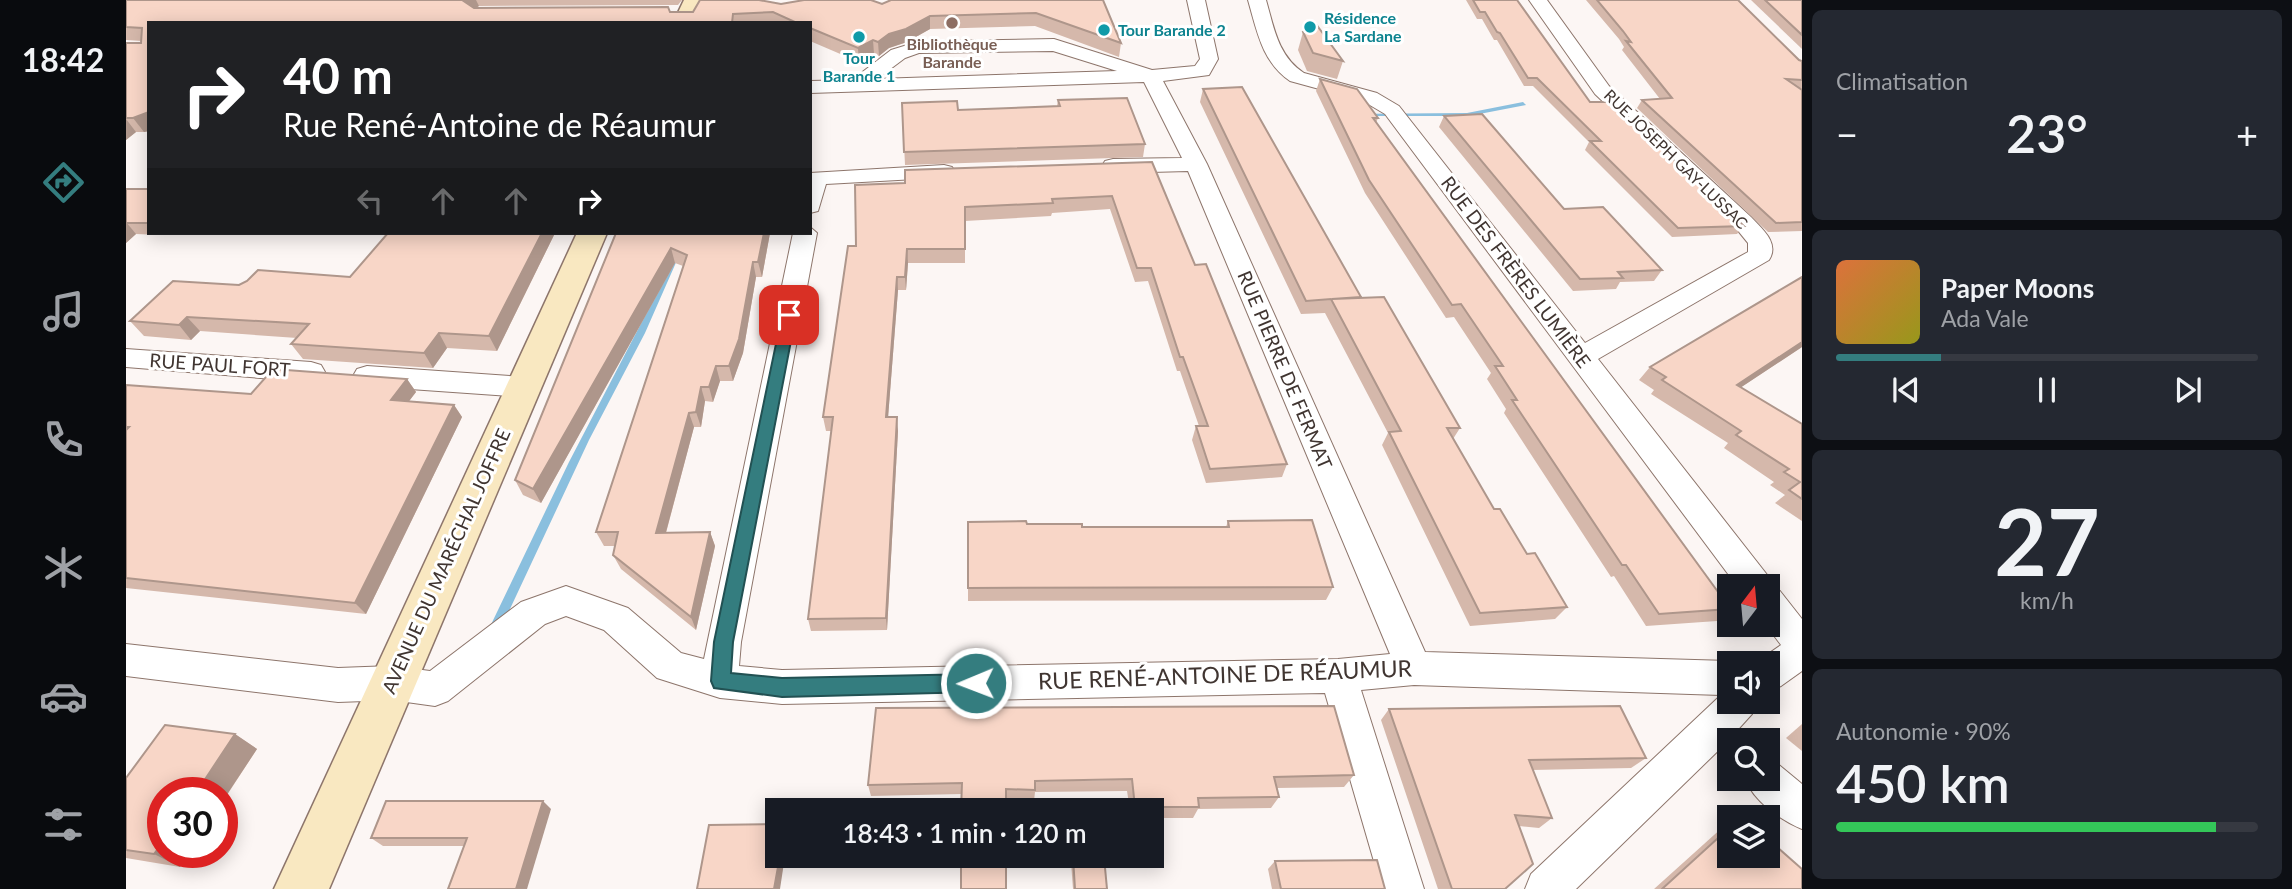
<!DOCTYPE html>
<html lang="fr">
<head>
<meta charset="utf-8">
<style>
	:root { --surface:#171b24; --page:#242831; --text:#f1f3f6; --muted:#9ea1a6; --line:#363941; --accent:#347d7f }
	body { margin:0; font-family:Lato,sans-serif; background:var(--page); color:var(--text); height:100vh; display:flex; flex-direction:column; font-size:26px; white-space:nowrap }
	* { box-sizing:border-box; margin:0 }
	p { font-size:23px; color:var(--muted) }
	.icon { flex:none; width:38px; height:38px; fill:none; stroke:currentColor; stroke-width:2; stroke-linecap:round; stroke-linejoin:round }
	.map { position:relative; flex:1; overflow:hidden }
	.panel { display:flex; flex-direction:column; gap:10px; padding:10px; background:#0d0f14; width:490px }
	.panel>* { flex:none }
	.banner { position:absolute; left:21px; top:21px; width:665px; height:214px; border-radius:0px; box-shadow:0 4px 18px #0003; background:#202124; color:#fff; overflow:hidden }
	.needle { width:46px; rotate:16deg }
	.controls { position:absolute; left:1591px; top:574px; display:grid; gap:14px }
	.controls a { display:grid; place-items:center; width:63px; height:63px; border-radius:0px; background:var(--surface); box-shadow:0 4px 18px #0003; font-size:35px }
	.speed { position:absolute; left:21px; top:777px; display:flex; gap:14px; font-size:35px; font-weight:700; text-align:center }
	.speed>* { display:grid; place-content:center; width:91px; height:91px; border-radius:50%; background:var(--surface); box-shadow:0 4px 18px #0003; line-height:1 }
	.speed .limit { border:10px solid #d22; background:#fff; color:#111 }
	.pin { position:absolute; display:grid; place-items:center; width:60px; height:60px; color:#fff; margin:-30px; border-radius:14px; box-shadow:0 4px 10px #0006 }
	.me { position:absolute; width:77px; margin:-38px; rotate:269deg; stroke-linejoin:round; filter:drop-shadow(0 0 5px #0008) }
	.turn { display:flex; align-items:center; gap:24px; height:147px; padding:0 21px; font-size:32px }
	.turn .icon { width:91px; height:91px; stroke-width:2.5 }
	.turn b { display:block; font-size:49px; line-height:60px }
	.lanes { display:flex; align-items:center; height:66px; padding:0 21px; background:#0003; justify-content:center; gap:35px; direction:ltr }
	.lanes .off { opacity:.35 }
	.big { font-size:52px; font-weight:600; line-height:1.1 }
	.panel .tile { flex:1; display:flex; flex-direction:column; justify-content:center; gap:10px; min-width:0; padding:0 24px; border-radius:10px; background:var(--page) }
	.panel .dial { align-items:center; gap:0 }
	.dial b { font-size:91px; line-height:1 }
	.song { display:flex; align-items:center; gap:21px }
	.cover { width:84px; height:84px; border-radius:10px; background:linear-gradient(135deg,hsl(20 70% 55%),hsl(60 70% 35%)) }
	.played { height:7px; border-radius:4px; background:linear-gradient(90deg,var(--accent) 25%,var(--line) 25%) }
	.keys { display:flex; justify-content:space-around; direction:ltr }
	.heat { display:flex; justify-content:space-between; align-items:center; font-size:38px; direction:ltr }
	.charge { height:10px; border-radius:5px; background:linear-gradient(90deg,#34c759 90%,var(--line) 0) }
	.trip { position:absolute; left:639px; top:798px; width:399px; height:70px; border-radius:0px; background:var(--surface); box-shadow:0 4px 18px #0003; font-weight:600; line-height:70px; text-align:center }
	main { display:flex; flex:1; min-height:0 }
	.tabs { display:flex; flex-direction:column; width:126px; justify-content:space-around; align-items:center; background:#090b0e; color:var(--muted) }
	.tabs .icon { width:49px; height:49px }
	.tabs .on { color:var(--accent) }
	.tabs b { font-size:32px; color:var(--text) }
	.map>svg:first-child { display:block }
	.water { fill:#8abfde }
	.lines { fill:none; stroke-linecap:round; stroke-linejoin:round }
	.street-casing { stroke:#8d756b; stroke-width:2 }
	.secondary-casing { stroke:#8d756b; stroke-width:3 }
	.street { fill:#fff; fill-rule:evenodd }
	.secondary { fill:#f9e8c1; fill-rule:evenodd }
	.wall { fill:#d5b8ab }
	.shaded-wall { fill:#ae968b }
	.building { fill:#f8d6c7; stroke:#ae968b; stroke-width:2 }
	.route { fill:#347d7f; stroke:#225153; stroke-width:2 }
	.education-dot { fill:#8d6e63; stroke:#fff; stroke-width:2.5 }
	.culture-dot { fill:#0f9aa8; stroke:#fff; stroke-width:2.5 }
	.labels { text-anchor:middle; stroke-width:6; stroke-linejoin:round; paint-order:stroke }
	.far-culture-label { font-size:16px; font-weight:bold; fill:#0d838f; stroke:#fff; text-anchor:start }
	.far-education-label { font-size:16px; font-weight:bold; fill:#785e54; stroke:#fff }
	.far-street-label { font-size:16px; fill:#403531; stroke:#fff }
	.street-label { font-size:19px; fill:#403531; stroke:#fff }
	.near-street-label { font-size:23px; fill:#403531; stroke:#fff }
</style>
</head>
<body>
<main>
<nav class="tabs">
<b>18:42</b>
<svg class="icon on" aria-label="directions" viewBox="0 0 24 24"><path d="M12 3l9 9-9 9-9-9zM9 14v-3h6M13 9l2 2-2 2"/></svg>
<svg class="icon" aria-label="music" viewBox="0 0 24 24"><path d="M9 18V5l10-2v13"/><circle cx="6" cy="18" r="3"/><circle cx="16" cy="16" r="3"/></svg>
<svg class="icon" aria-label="phone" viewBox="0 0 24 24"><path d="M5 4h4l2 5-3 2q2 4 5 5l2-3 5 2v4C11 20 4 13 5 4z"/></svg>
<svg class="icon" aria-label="climate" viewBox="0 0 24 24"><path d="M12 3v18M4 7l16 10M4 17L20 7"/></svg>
<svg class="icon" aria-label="car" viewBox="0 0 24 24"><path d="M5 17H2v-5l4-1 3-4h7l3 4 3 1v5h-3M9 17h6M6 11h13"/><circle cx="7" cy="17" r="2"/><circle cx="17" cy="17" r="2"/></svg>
<svg class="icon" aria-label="filters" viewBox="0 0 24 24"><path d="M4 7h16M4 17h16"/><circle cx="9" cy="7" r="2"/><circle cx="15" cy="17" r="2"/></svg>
</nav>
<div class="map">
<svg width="1676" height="889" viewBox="0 0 1676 889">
	<rect width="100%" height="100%" fill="#fcf6f4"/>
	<g class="water">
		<path d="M1397,102L1400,105L1343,116H1220L1212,114L1341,113Z"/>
		<path d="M556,233H563L519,333L463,440L363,654L332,657L337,645L360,635L443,462L535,285Z"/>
	</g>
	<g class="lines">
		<g class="street-casing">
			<g id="street">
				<path d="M1061,0H1079L1092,59L1083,75L1037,81L1081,164L1299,652L1603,661L1608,663H1603V702H1632L1626,714L1597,746L1450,889H1399L1405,874L1595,695L1288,685L1235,690L1298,889H1256L1199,693L656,704L594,698L531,678L478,630L440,616L419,624L322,701L309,706L266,700L212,702L0,676V644L212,668L266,666L304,671L395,602L440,586L502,608L555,653L578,659L667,233H684V227L691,233L615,642L613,666L656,670L1212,659L1264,654L1062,171L987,173L979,171L976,166L979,161L987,159L1056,158L1018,82L684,93V81L726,80L765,50L791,42L815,41L928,39L1026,70L1069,66L1074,59ZM927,51L991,71L751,79L779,58L793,53Z"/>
				<path d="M1122,0H1140C1148,28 1152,56 1178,73L1251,93L1273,106L1459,343L1622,252V243L1609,227L1469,94L1403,0H1421L1483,86L1625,217C1636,229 1654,243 1643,260L1472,359L1642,576L1646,588L1654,591L1676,619V671L1655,686L1642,691V663H1629L1655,645L1640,625L1642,586H1611L1259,114L1237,101L1164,81C1136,62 1131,31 1122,0Z"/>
				<path d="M818,165L826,167L829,172L826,177L700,184L692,211L684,213V173Z"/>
				<path d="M0,349L185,362L195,365L199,372L195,379L185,382L0,367Z"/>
				<path d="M241,366L397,377L407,380L411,387L407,394L397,397L241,386L231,383L227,376L231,369Z"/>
				<path d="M1642,760L1653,765L1676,784V829C1654,820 1628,801 1619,779H1642Z"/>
			</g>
		</g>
		<g class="secondary-casing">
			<g id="secondary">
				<path d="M558,0H580L570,23H547Z"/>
				<path d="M451,233H481L203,889H148Z"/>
			</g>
		</g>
		<use href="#street" class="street"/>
		<use href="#secondary" class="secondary"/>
	</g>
	<g class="wall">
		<path d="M0,0H556L552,5L353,6L349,8L544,12H567L655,4H756L977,0L995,43L993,57L909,26L804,29L781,42L763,48L753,56L748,54L733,62L684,41V23H23V131L18,132H10L0,140V43H15L16,41L0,40Z"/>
		<path d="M1340,0H1391L1464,102L1618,226L1611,234L1546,237L1459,150L1463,142L1407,86H1398L1371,40H1368L1356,19H1351Z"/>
		<path d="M1460,0H1612L1673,60L1676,61V89H1673L1676,90V231L1642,232L1511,108L1516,100L1534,99L1496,50L1498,47L1493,39Z"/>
		<path d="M1625,0H1676V49Z"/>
		<path d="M1177,32L1217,61L1211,79L1181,71L1172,50Z"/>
		<path d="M1194,79L1252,118L1250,123L1603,607V611L1591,621L1520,626L1488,576L1485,577L1378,413L1380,409L1361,379L1365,373L1328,317L1320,318L1239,193L1190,91Z"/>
		<path d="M1077,89L1334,428L1327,439L1368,509L1441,607L1429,619L1344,626L1256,445L1262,433L1199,313L1175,314L1074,102Z"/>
		<path d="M932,100L1019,144L1017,157L779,165L776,103L832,110L931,106Z"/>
		<path d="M1318,116L1438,209L1536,270L1528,281L1494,282L1490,289L1447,291L1313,127Z"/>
		<path d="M1026,162L1069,265L1161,464L1156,477L1080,483L1066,440L1070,426H1073L1054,371H1051L1022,281L1009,282L984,209L926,213L925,216L839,221V263H782L780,290H772L762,417L772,431L761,630L685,631L682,619L705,431H700L697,417L730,246L779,183Z"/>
		<path d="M0,189H23V233H36L34,235L10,234L0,243Z"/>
		<path d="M429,233L371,351L321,348L307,368L177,359L165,344L171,338L74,331L65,340L18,336L4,321L113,285L224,277Z"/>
		<path d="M490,233H644L636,277H630L617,353L607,381H594L587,402L579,401L575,427H568L540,533L584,532L589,546L570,630L495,569L487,555L489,546H478L470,532L557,266L549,263L415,503L397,495L389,480Z"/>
		<path d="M1676,347L1615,387L1676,424V521L1649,503L1659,495L1644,485L1648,482L1598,448L1602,443L1525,394L1528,390L1513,380L1524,367Z"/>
		<path d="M281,379L290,392L283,401L328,405L336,417L240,614L0,588V385L125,394Z"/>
		<path d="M1102,521L1207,587L1200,600L842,601V522L956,527H1100Z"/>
		<path d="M1263,709L1520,758L1505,768L1406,770L1426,818L1413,828L1393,826L1379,889H1312L1255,720Z"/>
		<path d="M1676,724V751L1660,738Z"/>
		<path d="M109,734L131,749L54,867L0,858V778Z"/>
		<path d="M1228,775L1218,787L1151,788L1153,797L1145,808L1072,809L1067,818H1026V810H1004L1001,791L909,792L908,801L880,800L836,794L745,796L742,785Z"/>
		<path d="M425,809L338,846H257L245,838Z"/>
		<path d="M1603,823V856L1676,889H1528L1598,826Z"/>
		<path d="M947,857L981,889H947L945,862Z"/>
		<path d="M1149,861L1259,889H1146L1142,869Z"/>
	</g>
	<g class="shaded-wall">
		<path d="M336,0H350L353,6L342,13Z"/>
		<path d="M804,16V29L781,42L763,48L753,56L752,42L763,34Z"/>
		<path d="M747,40L748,54L733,62L732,48Z"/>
		<path d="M23,112V131L18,132L7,118Z"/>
		<path d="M0,119L10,132L0,140Z"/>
		<path d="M0,222L10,234L0,243Z"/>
		<path d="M416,233H429L371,351L363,336Z"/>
		<path d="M638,233H644L636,277L632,262Z"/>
		<path d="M545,248L549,263L415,503L407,489Z"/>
		<path d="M781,249L782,263L780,290L779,277Z"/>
		<path d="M627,262L630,277L617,353L607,381L603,366Z"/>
		<path d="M771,277L772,290L761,431L760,417Z"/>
		<path d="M61,317L74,331L65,340L53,325Z"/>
		<path d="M313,333L321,348L307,368L298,353Z"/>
		<path d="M1676,342V347L1599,398L1611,385Z"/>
		<path d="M590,366L594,381L587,402L583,387Z"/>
		<path d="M281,379L290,392L274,413L265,400Z"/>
		<path d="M575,387L579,401L575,427L570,412Z"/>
		<path d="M328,405L336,417L240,614L229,603Z"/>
		<path d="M563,413L568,427L536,547L530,533Z"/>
		<path d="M771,417L772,431L761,630L760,618Z"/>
		<path d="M584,532L589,546L570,630L565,617Z"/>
		<path d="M109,734L131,749L96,802V793H70Z"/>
		<path d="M417,801L425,809L401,889H390Z"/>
		<path d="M37,842V852H64L54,867L28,854Z"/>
		<path d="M654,856H659L654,889H648Z"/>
	</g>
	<g class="building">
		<path d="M0,0H336L348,8L542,7L544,12H567L574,0H633L655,4L678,0H745L756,4L765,0H977L995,43L910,13L804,16L780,29L763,34L752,42L747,40L732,48L684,28V23H671L647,12L607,14L606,23H23V112L7,118H0V43H15L16,28L0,27Z"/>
		<path d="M1347,0H1391L1464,102H1486L1618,226L1552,228L1464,141H1475L1411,78H1402L1374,33L1371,32L1359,12H1354Z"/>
		<path d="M1471,0H1612L1673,60L1676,61V80L1660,79L1676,90V222L1650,223L1516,100L1546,98L1500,41L1505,42L1497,31Z"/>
		<path d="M1639,0H1676V35Z"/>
		<path d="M1190,24L1217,61L1187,53L1177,32Z"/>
		<path d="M1194,79L1231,89L1252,118H1247L1603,607V609L1533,614L1500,565H1496L1386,400H1391L1369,366H1377L1335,304L1326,305L1243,180Z"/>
		<path d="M1116,87L1235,297L1206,299L1258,297L1334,428H1321L1368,509H1374L1401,554L1409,553L1441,607L1354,613L1263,432L1275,431L1205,299L1180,301L1077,89Z"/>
		<path d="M1001,98L1019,144L778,152L776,103L831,101L832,110L934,106L932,100Z"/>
		<path d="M1356,114L1438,209L1477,207L1536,270L1492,272L1497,278L1454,279L1318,116Z"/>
		<path d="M1026,162L1069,265L1080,264L1161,464L1084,469L1070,426H1082L1057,357H1054L1025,268H1011L986,196L926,199L927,203L839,207V249H781L779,277H771L760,417H771L760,618L682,619L707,417H697L722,246H730L729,185L779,183V170Z"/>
		<rect x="0" y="189" width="23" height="34"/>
		<path d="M262,233H416L363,336L313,333L298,353L165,344L183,324L61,317L53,325L4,321L47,281L113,285L121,281L132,270L224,277Z"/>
		<path d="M490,233H638L632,262H627L613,339L603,366H590L583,387H575L570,412L563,413L530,533L584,532L565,617L487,555L492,532H470L561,255L545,248L407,489L389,480Z"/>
		<path d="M1676,277V342L1611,385L1676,424V499L1663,490L1674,482L1658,472L1663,469L1610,435L1615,431L1536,380L1540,377L1524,367Z"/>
		<path d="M147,369L281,379L265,400L328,405L229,603L0,578V430L3,427H0V385L125,394Z"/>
		<path d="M1186,520L1207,587L842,588V522L900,521L901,524H956V527H1103L1102,521Z"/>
		<path d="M1208,706L1228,775L1148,777L1153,797L1072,798L1073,807H1009L1006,779L909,781V790L880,789V810H835L836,783L742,785L750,708Z"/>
		<path d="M1494,706L1520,758L1403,760L1426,818L1389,815L1407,864L1379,889H1326L1263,709Z"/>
		<path d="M39,725L109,734L70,793H37V842L28,854L0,850V778Z"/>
		<path d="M260,801H417L390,889H322L341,838H245Z"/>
		<path d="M651,824V856H654L648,889H571L583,825Z"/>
		<path d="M1603,828V856H1642V839L1676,869V889H1536Z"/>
		<rect x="835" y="856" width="45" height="33"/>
		<path d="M947,857H978L981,889H949Z"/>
		<path d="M1251,860L1259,889H1155L1149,861Z"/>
	</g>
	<path class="route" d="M663,310L670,315L607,642L605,673L656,678L850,674L857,677L860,683L857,690L850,692L656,697L588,688L585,681L588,642L656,315Z"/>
	<circle class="education-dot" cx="826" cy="23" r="7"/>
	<g class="culture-dot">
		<circle cx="1184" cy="27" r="7"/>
		<circle cx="978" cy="30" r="7"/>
		<circle cx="733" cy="37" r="7"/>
	</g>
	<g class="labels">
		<g class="far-culture-label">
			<text x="1198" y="24">Résidence<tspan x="1198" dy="18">La Sardane</tspan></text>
			<text x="992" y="36">Tour Barande 2</text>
			<text x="733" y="64" text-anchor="middle">Tour<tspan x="733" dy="18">Barande 1</tspan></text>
		</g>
		<g class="far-education-label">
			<text x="826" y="50">Bibliothèque<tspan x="826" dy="18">Barande</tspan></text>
		</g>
		<g class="far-street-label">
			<text transform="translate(1550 159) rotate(44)" y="6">RUE JOSEPH GAY-LUSSAC</text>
		</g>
		<g class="street-label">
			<text transform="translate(1390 272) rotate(53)" y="7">RUE DES FRÈRES LUMIÈRE</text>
			<text transform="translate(94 365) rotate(4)" y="7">RUE PAUL FORT</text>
			<text transform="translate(1159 370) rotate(67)" y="7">RUE PIERRE DE FERMAT</text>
			<text transform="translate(320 561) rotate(-66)" y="7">AVENUE DU MARÉCHAL JOFFRE</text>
		</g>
		<g class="near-street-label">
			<text transform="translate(1099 675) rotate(-2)" y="8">RUE RENÉ-ANTOINE DE RÉAUMUR</text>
		</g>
	</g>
</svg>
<div class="controls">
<a><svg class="needle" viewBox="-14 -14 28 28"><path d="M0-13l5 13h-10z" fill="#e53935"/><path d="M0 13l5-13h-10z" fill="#9ea1a6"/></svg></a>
<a><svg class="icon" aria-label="sound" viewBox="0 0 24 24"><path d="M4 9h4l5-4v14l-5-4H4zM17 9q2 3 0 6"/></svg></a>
<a><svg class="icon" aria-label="search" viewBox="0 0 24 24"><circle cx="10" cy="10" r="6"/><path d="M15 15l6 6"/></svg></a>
<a><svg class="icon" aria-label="layers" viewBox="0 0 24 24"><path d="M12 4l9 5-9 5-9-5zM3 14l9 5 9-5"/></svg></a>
</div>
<div class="speed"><div class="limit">30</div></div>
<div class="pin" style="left:663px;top:315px;background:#d93025"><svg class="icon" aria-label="arrive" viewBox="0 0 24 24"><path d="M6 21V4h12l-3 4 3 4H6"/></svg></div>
<svg class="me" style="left:850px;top:683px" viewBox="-20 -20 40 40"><circle r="17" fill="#347d7f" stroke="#fff" stroke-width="3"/><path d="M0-11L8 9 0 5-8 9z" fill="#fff"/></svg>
<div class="trip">18:43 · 1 min · 120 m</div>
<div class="banner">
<div class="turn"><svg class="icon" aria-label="right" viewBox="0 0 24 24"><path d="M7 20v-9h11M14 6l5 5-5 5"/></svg><div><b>40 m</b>Rue René-Antoine de Réaumur</div></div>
<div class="lanes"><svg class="icon off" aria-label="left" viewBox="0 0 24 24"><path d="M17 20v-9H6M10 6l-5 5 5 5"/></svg><svg class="icon off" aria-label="ahead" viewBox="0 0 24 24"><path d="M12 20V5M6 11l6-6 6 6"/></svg><svg class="icon off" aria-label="ahead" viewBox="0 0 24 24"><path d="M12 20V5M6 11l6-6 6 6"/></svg><svg class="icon" aria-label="right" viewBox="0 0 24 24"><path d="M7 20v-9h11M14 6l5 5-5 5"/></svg></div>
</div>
</div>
<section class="panel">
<div class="tile"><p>Climatisation</p>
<div class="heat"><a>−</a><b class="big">23°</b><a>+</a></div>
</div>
<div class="tile">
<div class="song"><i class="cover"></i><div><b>Paper Moons</b><p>Ada Vale</p></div></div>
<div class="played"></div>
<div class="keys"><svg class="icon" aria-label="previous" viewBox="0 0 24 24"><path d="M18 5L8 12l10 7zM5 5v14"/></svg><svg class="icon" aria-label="pause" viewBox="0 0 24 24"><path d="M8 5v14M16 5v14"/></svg><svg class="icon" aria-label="next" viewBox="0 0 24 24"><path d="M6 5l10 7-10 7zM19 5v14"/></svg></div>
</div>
<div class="tile dial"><b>27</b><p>km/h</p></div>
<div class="tile"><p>Autonomie · 90%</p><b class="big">450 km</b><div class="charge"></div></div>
</section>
</main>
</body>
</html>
